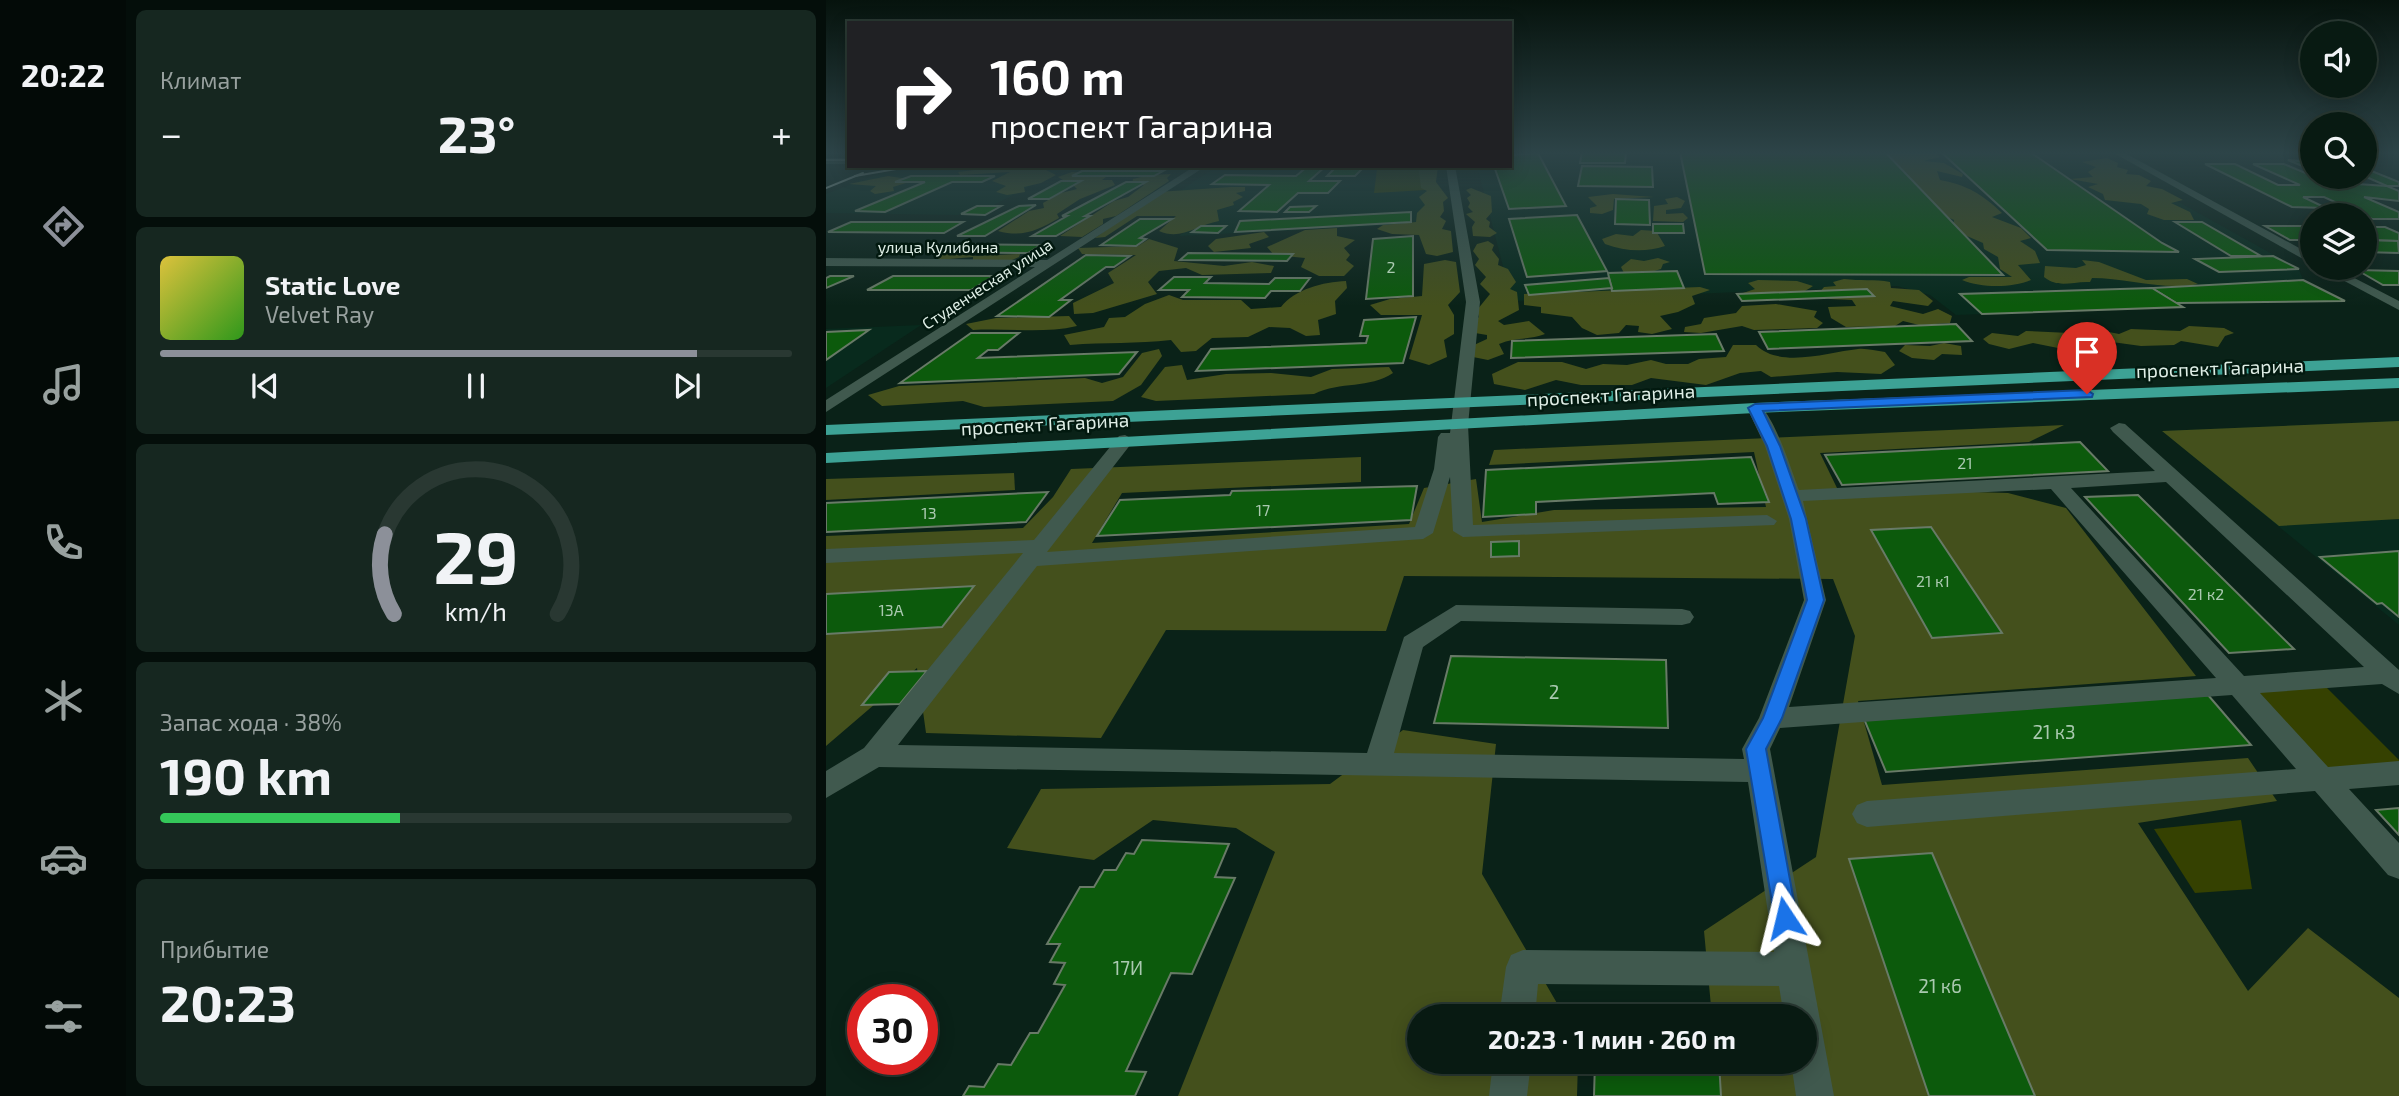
<!DOCTYPE html>
<html lang="ru">
<head>
<meta charset="utf-8">
<style>
	:root { --surface:#081a12; --page:#162720; --text:#f1f3f6; --muted:#98a19f; --line:#293832; --accent:#8c9099 }
	body { margin:0; font-family:"Exo 2",sans-serif; background:var(--page); color:var(--text); height:100vh; display:flex; flex-direction:column; font-size:26px; white-space:nowrap }
	* { box-sizing:border-box; margin:0 }
	p { font-size:23px; color:var(--muted) }
	.icon { flex:none; width:38px; height:38px; fill:none; stroke:currentColor; stroke-width:2; stroke-linecap:round; stroke-linejoin:round }
	.map { position:relative; flex:1; overflow:hidden }
	.side { display:flex; flex-direction:column; gap:10px; padding:10px; background:#040e0a; width:700px }
	.side>* { flex:none }
	.guide { position:absolute; left:21px; top:21px; width:665px; height:147px; border-radius:0px; box-shadow:0 4px 18px #0003,0 0 0 2px var(--line); background:#202124; color:#fff; overflow:hidden }
	.fabs { position:absolute; left:1474px; top:21px; display:grid; gap:14px }
	.fabs a { display:grid; place-items:center; width:77px; height:77px; border-radius:50%; background:var(--surface); box-shadow:0 4px 18px #0003,0 0 0 2px var(--line); font-size:35px }
	.speed { position:absolute; left:21px; top:984px; display:flex; gap:14px; font-size:35px; font-weight:700; text-align:center }
	.speed>* { display:grid; place-content:center; width:91px; height:91px; border-radius:50%; background:var(--surface); box-shadow:0 4px 18px #0003,0 0 0 2px var(--line); line-height:1 }
	.speed .limit { border:10px solid #d22; background:#fff; color:#111 }
	.pin { position:absolute; display:grid; place-items:center; width:60px; height:60px; color:#fff; margin:-72px -30px; border-radius:50% 50% 50% 0; rotate:-45deg; box-shadow:0 0 7px #0007 }
	.pin .icon { rotate:45deg }
	.me { position:absolute; width:77px; margin:-38px; rotate:350deg; stroke-linejoin:round; filter:drop-shadow(0 0 5px #0008) }
	.turn { display:flex; align-items:center; gap:24px; height:147px; padding:0 28px; font-size:32px }
	.turn .icon { width:91px; height:91px; stroke-width:2.5 }
	.turn b { display:block; font-size:49px; line-height:60px }
	.big { font-size:52px; font-weight:700; line-height:1.1 }
	.side .card { flex:1; display:flex; flex-direction:column; justify-content:center; gap:10px; min-width:0; padding:0 24px; border-radius:10px; background:var(--page) }
	.side .dial { align-items:center; gap:0 }
	.dial svg { height:182px; overflow:visible; fill:none; stroke:var(--line); stroke-width:7; stroke-linecap:round; text-anchor:middle }
	.dial text { fill:var(--text); stroke:none }
	.song { display:flex; align-items:center; gap:21px }
	.cover { width:84px; height:84px; border-radius:10px; background:linear-gradient(135deg,hsl(50 70% 55%),hsl(110 70% 35%)) }
	.played { height:7px; border-radius:4px; background:linear-gradient(90deg,var(--accent) 85%,var(--line) 85%) }
	.keys { display:flex; justify-content:space-around; direction:ltr }
	.heat { display:flex; justify-content:space-between; align-items:center; font-size:38px; direction:ltr }
	.charge { height:10px; border-radius:5px; background:linear-gradient(90deg,#34c759 38%,var(--line) 0) }
	.trip { position:absolute; left:581px; top:1004px; width:410px; height:70px; border-radius:35px; background:var(--surface); box-shadow:0 4px 18px #0003,0 0 0 2px var(--line); font-weight:700; line-height:70px; text-align:center }
	main { display:flex; flex:1; min-height:0 }
	.dock { display:flex; flex-direction:column; width:126px; justify-content:space-around; align-items:center; background:#030a07; color:var(--muted) }
	.dock .icon { width:49px; height:49px }
	.dock .on { color:var(--accent) }
	.dock b { font-size:32px; color:var(--text) }
	.map>svg:first-child { display:block }
	.built { fill:#082a1d }
	.green { fill:#354101 }
	.forest { fill:#44501c }
	.building { fill:#0c5a0c; stroke:#687a67; stroke-width:2 }
	.lines { fill:none; stroke-linecap:round; stroke-linejoin:round }
	.street { fill:#40594e; fill-rule:evenodd }
	.secondary { fill:#40594e; fill-rule:evenodd }
	.primary { fill:#3da295; fill-rule:evenodd }
	.tram { stroke:#a8b9b1; stroke-width:2 }
	.route { fill:#1a73e8; stroke:#114b97; stroke-width:2 }
	.labels { text-anchor:middle; stroke-width:5; stroke-linejoin:round; paint-order:stroke }
	.far-street-label { font-size:16px; fill:#dfeee6; stroke:#02190f }
	.number-label { font-size:16px; fill:#aac9b0 }
	.street-label { font-size:19px; fill:#dfeee6; stroke:#02190f }
	.near-number-label { font-size:19px; fill:#aac9b0 }
</style>
</head>
<body>
<main>
<nav class="dock">
<b>20:22</b>
<svg class="icon on" aria-label="directions" viewBox="0 0 24 24"><path d="M12 3l9 9-9 9-9-9zM9 14v-3h6M13 9l2 2-2 2"/></svg>
<svg class="icon" aria-label="music" viewBox="0 0 24 24"><path d="M9 18V5l10-2v13"/><circle cx="6" cy="18" r="3"/><circle cx="16" cy="16" r="3"/></svg>
<svg class="icon" aria-label="phone" viewBox="0 0 24 24"><path d="M5 4h4l2 5-3 2q2 4 5 5l2-3 5 2v4C11 20 4 13 5 4z"/></svg>
<svg class="icon" aria-label="climate" viewBox="0 0 24 24"><path d="M12 3v18M4 7l16 10M4 17L20 7"/></svg>
<svg class="icon" aria-label="car" viewBox="0 0 24 24"><path d="M5 17H2v-5l4-1 3-4h7l3 4 3 1v5h-3M9 17h6M6 11h13"/><circle cx="7" cy="17" r="2"/><circle cx="17" cy="17" r="2"/></svg>
<svg class="icon" aria-label="filters" viewBox="0 0 24 24"><path d="M4 7h16M4 17h16"/><circle cx="9" cy="7" r="2"/><circle cx="15" cy="17" r="2"/></svg>
</nav>
<section class="side">
<div class="card"><p>Климат</p>
<div class="heat"><a>−</a><b class="big">23°</b><a>+</a></div>
</div>
<div class="card">
<div class="song"><i class="cover"></i><div><b>Static Love</b><p>Velvet Ray</p></div></div>
<div class="played"></div>
<div class="keys"><svg class="icon" aria-label="previous" viewBox="0 0 24 24"><path d="M18 5L8 12l10 7zM5 5v14"/></svg><svg class="icon" aria-label="pause" viewBox="0 0 24 24"><path d="M8 5v14M16 5v14"/></svg><svg class="icon" aria-label="next" viewBox="0 0 24 24"><path d="M6 5l10 7-10 7zM19 5v14"/></svg></div>
</div>
<div class="card dial"><svg viewBox="0 0 100 80">
<path d="M14 69A42 42 0 1 1 86 69"/>
<path d="M14 69A42 42 0 0 1 10 34" stroke="#8c9099"/>
<text x="50" y="56" font-size="32" font-weight="700">29</text>
<text x="50" y="72" font-size="11">km/h</text>
</svg></div>
<div class="card"><p>Запас хода · 38%</p><b class="big">190 km</b><div class="charge"></div></div>
<div class="card"><p>Прибытие</p><b class="big">20:23</b></div>
</section>
<div class="map">
<svg width="1573" height="1096" viewBox="0 0 1573 1096">
	<rect width="100%" height="100%" fill="#0a2218"/>
	<g class="built">
		<path d="M684,152H1263L1473,269L1477,280L1519,301L1352,303L1357,307L1130,315L1104,295L1071,286L686,301L651,166H684Z"/>
		<path d="M391,166H607L611,223L353,236L378,216L320,214Z"/>
		<path d="M77,170L232,171L166,206H150L132,215L0,213V194L55,173Z"/>
		<path d="M95,325L0,388V329Z"/>
		<path d="M1573,421V625L1336,431Z"/>
	</g>
	<g class="green">
		<path d="M599,167L600,190L548,193L551,169Z"/>
		<path d="M1493,680L1573,760V773L1496,779L1412,686Z"/>
		<path d="M1415,820L1426,889L1369,893L1328,829Z"/>
	</g>
	<g class="forest">
		<path d="M1062,152H1109L1114,157L1097,161L1118,163L1137,174L1136,177L1111,171L1114,180C1141,185 1156,194 1176,213L1166,217L1195,228L1205,238L1194,241L1209,251L1214,263L1192,265L1205,280C1185,288 1156,288 1136,280L1143,277H1186L1174,269L1172,257L1158,249L1157,243L1127,230L1128,220L1108,211L1076,178L1082,174L1070,169L1059,158Z"/>
		<path d="M1281,158L1292,163L1291,167L1302,170L1300,174L1313,175L1325,181L1320,186L1336,189L1357,200L1345,203L1364,212L1368,220H1338L1321,214L1323,209L1315,204L1279,200L1277,194L1262,187L1272,184L1244,179L1267,177L1262,172L1270,167L1256,162Z"/>
		<path d="M597,166H612L610,182L622,198L617,202L618,211L614,217L620,221L616,229L625,231L627,252L611,256L600,254L593,235L566,234L551,229L557,225L590,222L591,213L599,205L593,197L601,191L595,188L593,171Z"/>
		<path d="M174,167L218,169L230,175L215,183L198,187L199,192L181,195L170,192L180,186L166,181L184,172L134,175L132,172Z"/>
		<path d="M246,172L277,174L280,177L276,180H286L289,185L254,199L231,214L233,218C212,230 197,238 172,231L203,211L218,208L217,203L235,193L251,189L246,184L250,180H237L232,177Z"/>
		<path d="M345,174L341,178L343,181L290,216L277,219V224L256,237L234,236L288,201L302,197L318,185L306,184L307,179L323,175Z"/>
		<path d="M62,176L82,179L80,183L67,187L68,191L49,194L44,191L50,186L23,184Z"/>
		<path d="M405,187H419V191L410,193L417,197L407,202L408,205L391,210L393,221C371,225 355,241 333,231L350,216H311L279,237L269,238L332,192Z"/>
		<path d="M645,188L665,196L666,212L660,219L664,222L663,227L671,233L664,237L647,236L646,227L649,222L640,214L647,212L642,207L644,203L641,198L645,195L640,190Z"/>
		<path d="M787,194L828,197L788,199L787,210L776,214L764,213V208L771,206L762,197Z"/>
		<path d="M851,197L859,201L855,208L840,210V214L857,213L862,218L857,222L827,221L828,206L842,204L839,199Z"/>
		<path d="M511,228V236L529,240L518,248L524,255L520,260L528,266L518,276H493L475,267L479,258L448,255L441,247L479,230Z"/>
		<path d="M815,230L830,231L839,246C818,253 799,251 779,244L776,239L790,234L807,236Z"/>
		<path d="M438,232L443,237L423,244L425,248L388,252L382,246L390,239Z"/>
		<path d="M323,239L352,248L348,261L398,266L426,262L448,266L445,273L376,275L360,268L333,271L322,282L331,294L267,313L248,314L247,303L288,283L282,273L310,255L256,254L252,248L312,246Z"/>
		<path d="M662,241L668,245L666,250L673,259L672,265L682,269L690,282L684,289L691,292L693,310L672,321L678,325L703,321L719,334C704,340 689,337 673,344L678,354L662,360L647,357L648,345L661,339V335L649,333L641,327L653,317L651,310L664,294L654,284L660,277L649,265L653,259L647,251L651,244Z"/>
		<path d="M120,253L150,256L194,254L193,257L181,262L147,261V257L112,260L109,256Z"/>
		<path d="M832,258L844,262L837,264L835,269L812,276L799,275L795,267L805,259L818,261Z"/>
		<path d="M619,260L630,262L634,292L622,305L628,315V334L618,340L621,357L603,365L583,359L596,315H555L544,305L564,299L596,296L598,264Z"/>
		<path d="M1256,260L1273,262L1320,280L1361,279L1372,284C1339,291 1300,278 1266,278L1264,282C1246,281 1233,289 1218,277L1219,266L1250,268L1260,265Z"/>
		<path d="M1018,279C1034,281 1049,279 1064,282L1065,288L1093,290L1107,301L1102,306L1067,301L1064,306L1097,314L1112,309L1126,316L1124,323L1093,325L1077,321L1069,326L1020,327L1005,318L1002,307L1030,306L1026,300L1004,299L993,293L998,287L1010,286L1007,282Z"/>
		<path d="M932,280L971,281L987,286C970,299 936,301 917,293L929,289L922,283Z"/>
		<path d="M520,281L521,288L509,301L510,314L492,320L494,335L480,336L464,328L443,327L422,337L386,338L370,351L355,352L345,340C311,344 279,342 244,345L238,335L278,327L283,318L299,317L319,304L343,295L357,300H415L425,309L455,307C469,289 497,282 520,281Z"/>
		<path d="M874,287L884,290L866,296L869,304L852,312L834,316L846,329L826,334L812,332L813,326L800,325L793,333L771,335L756,328L746,317L715,313V307L698,305V294Z"/>
		<path d="M950,304L991,311L988,317L997,323L991,328L928,330L916,326L875,333L858,332L859,327L875,324L878,318L910,313L916,306Z"/>
		<path d="M243,316L251,326C217,334 182,328 147,330L140,324L170,318Z"/>
		<path d="M1363,326L1398,328L1408,333L1399,336L1392,347L1355,341L1348,345L1315,346L1286,342L1275,348L1237,349L1207,343L1183,349L1163,344L1157,339L1166,333L1192,336L1200,331L1244,333L1268,329L1293,334L1305,329L1354,331Z"/>
		<path d="M1118,343L1135,346L1136,355L1116,354L1108,360L1086,358L1073,351L1079,345L1104,346Z"/>
		<path d="M907,345H930C954,369 1003,352 1032,349C1040,348 1050,351 1059,352L1069,365L1055,374L1011,372L945,377L935,371L914,373L880,385L825,378L806,385H755L730,380L699,390L668,384L666,374L692,362H736L760,369L777,364L801,365L825,360L840,364H862L873,359L900,357Z"/>
		<path d="M333,349L336,356L315,385L287,401L158,407L137,401L56,406L42,395L73,386L259,378L276,383L297,377L316,353Z"/>
		<path d="M356,365L361,380L400,374L445,373L485,377L506,369L563,367L567,373C543,389 515,381 488,394L330,401L315,397L339,367Z"/>
		<path d="M1573,421V519L1453,526L1336,431Z"/>
		<path d="M1238,425L1203,442L994,453L1011,488L1182,493L1240,508L1370,676L1032,701L1056,785L1422,758L1451,801L1312,823L1422,991L1482,928L1573,998V1096H893L890,1062H978V1017H886L878,931L990,857L1029,636L1007,579L578,576L560,631L340,630L275,738L100,733L91,668L0,746V536L197,528L227,497L245,469L535,457V482L296,493L266,543L583,524L598,488L650,479L656,522L728,510L940,507L928,452L663,465L668,450Z"/>
		<path d="M188,473L189,490L0,500V479Z"/>
		<path d="M577,730L670,744L656,874L739,1017H593V1062H752L751,1096H352L449,852L410,828L327,820L268,860L181,848L215,789L504,784Z"/>
	</g>
	<g class="building">
		<path d="M756,152H800L799,163H754Z"/>
		<path d="M854,152H1059L1177,275L879,274Z"/>
		<path d="M1115,152H1204L1336,243L1353,252L1221,250Z"/>
		<path d="M712,153L740,206L683,209L668,166H684V155Z"/>
		<path d="M1462,160L1486,162V170Z"/>
		<path d="M1379,164H1409L1452,185H1474L1427,164H1458L1501,182L1561,186L1573,191V201L1538,197L1573,212V219H1546L1498,197H1477L1500,208L1466,207Z"/>
		<path d="M482,166H500L483,181H514L502,193H472L451,212L413,211L443,185L386,184L399,175L470,176Z"/>
		<path d="M756,166L826,167L827,187L752,186Z"/>
		<path d="M510,167H538L529,176H501Z"/>
		<path d="M1538,168L1573,182V186H1561L1538,176Z"/>
		<path d="M256,171H337L328,176H246Z"/>
		<path d="M85,176H169L156,182H126L59,212L29,211L99,182H69Z"/>
		<path d="M235,181H255L223,199H202Z"/>
		<path d="M300,182H320L259,216H264L230,236H206L241,216H236Z"/>
		<path d="M790,199L823,200L824,225L789,224Z"/>
		<path d="M210,205L159,236H131L193,206Z"/>
		<path d="M151,206H175L159,215L135,214Z"/>
		<path d="M490,206L483,212H459L464,207Z"/>
		<path d="M585,212V222L409,232L414,221Z"/>
		<path d="M751,215L781,271L701,277L683,219Z"/>
		<path d="M314,219H346L314,238L320,239L310,246L275,245Z"/>
		<path d="M25,222H137L118,233L2,232Z"/>
		<path d="M1349,222H1376L1435,256H1405Z"/>
		<path d="M827,224H857L858,233H827Z"/>
		<path d="M375,226H400L392,233L366,232Z"/>
		<path d="M1439,226H1486V240H1464Z"/>
		<path d="M1538,227H1559L1573,233V241L1538,240Z"/>
		<path d="M587,236V296L540,299L547,239Z"/>
		<path d="M1538,240L1572,241L1573,253L1538,252Z"/>
		<path d="M117,244L215,245L202,253L102,252Z"/>
		<path d="M362,253L467,254L461,261L354,260Z"/>
		<path d="M260,255L304,256L288,267H280L234,300H245L223,317L171,316Z"/>
		<path d="M1447,256L1473,269L1393,272L1369,259Z"/>
		<path d="M1531,270L1573,271V285H1557Z"/>
		<path d="M851,271L858,288L786,291L782,273Z"/>
		<path d="M4,276H28L0,288V278Z"/>
		<path d="M67,276H168L145,290H41Z"/>
		<path d="M348,277H385L379,283L443,284L449,278H484L474,291H445L439,298L356,297L363,290H333Z"/>
		<path d="M783,278L786,288L703,295L699,285Z"/>
		<path d="M1477,280L1519,301L1350,303L1326,288Z"/>
		<path d="M1326,288L1357,307L1156,314L1134,294Z"/>
		<path d="M1041,289L1048,296L916,301L911,294Z"/>
		<path d="M590,317L577,363L370,371L385,349L540,343L542,336H534L538,320Z"/>
		<path d="M1130,324L1146,341L942,349L933,332Z"/>
		<path d="M43,330L0,360V332Z"/>
		<path d="M145,333H193L172,350H162L152,358L311,352L293,374L74,383Z"/>
		<path d="M890,334L898,351L685,358L686,341Z"/>
		<path d="M1254,442L1282,471L1016,485L999,455Z"/>
		<path d="M925,457L943,502L892,504L888,493L710,502V514L657,517L660,470Z"/>
		<path d="M591,486L585,520L271,536L294,500L404,495L406,491Z"/>
		<path d="M222,492L200,522L0,532V503Z"/>
		<path d="M1312,495L1468,649L1403,653L1259,497Z"/>
		<path d="M1105,527L1176,633L1106,638L1045,530Z"/>
		<path d="M693,541V556L665,557V542Z"/>
		<path d="M1573,551V617L1556,603L1551,604L1494,557Z"/>
		<path d="M148,586L116,627L0,634V594Z"/>
		<path d="M625,656L840,660L842,728L608,723Z"/>
		<path d="M101,671L74,704L36,705L63,672Z"/>
		<path d="M1382,695L1425,745L1060,772L1038,719Z"/>
		<path d="M1573,808V835L1550,810Z"/>
		<path d="M316,840L403,844L389,877L409,878L366,974L345,973L300,1071L320,1072L309,1096H137L143,1086L158,1087L172,1064L185,1065L204,1033H212L239,985L228,984L239,963L224,962L234,944H221L254,887H268L278,870H290L300,853L308,854Z"/>
		<path d="M1106,853L1209,1096H1103L1023,859Z"/>
		<path d="M769,1062H893L895,1096H768Z"/>
	</g>
	<g class="lines">
		<g class="street">
			<rect x="0" y="158" width="23" height="6"/>
			<path d="M369,166H380L0,412V400L209,267L0,266V258L221,260Z"/>
			<path d="M620,166H629L654,302L642,425L647,525L941,515L951,521L948,525L637,537L627,531L624,477L607,533L597,539L211,566L72,745L541,753L578,637L630,605L856,609L864,611L868,617L864,623L856,625L635,621L597,647L568,753L918,759L916,749L933,718L978,600L963,519L939,446L921,408L923,404L929,403C946,407 966,472 973,490L1329,471L1287,432L1284,428L1293,423L1299,424L1573,670V694L1556,684L1434,693L1502,767L1573,761V785L1523,789L1573,843V879L1562,875L1489,791L1041,827L1031,823L1026,814L1031,805L1041,801L1470,769L1406,695L954,728L944,749L1008,1096H970L965,1062H978V1017H958L953,986L712,984L709,1017H673L680,967L685,955L697,950L948,952L922,782L53,767L0,798V771L38,748L197,553L0,563V549L208,540L293,436L299,435L308,440L221,552L589,527L608,469L612,437L615,433H624L640,302ZM1340,482L1538,667L1418,676L1245,488ZM1225,489L1390,678L963,707L1000,600L977,501Z"/>
			<path d="M667,1062H705L701,1096H663Z"/>
		</g>
		<g class="secondary">
			<path d="M1286,152H1297L1486,255V264Z"/>
			<path d="M1494,268H1509L1573,301V310Z"/>
		</g>
		<g class="primary">
			<path d="M1573,357V367L0,435V425Z"/>
			<path d="M1573,378V388L929,413L0,463V453L929,403Z"/>
		</g>
		<g class="tram">
			<path d="M0,160H23"/>
			<path d="M29,176L82,167L316,166"/>
			<path d="M0,188L37,173"/>
		</g>
	</g>
	<linearGradient id="sky" x2="0" y2="1"><stop stop-color="#06130d"/><stop offset="0.5" stop-color="#2d4448"/><stop offset="1" stop-color="#2d4448" stop-opacity="0"/></linearGradient>
	<rect width="1573" height="306" fill="url(#sky)"/>
	<path class="route" d="M1261,390L1267,394L1266,397L937,411L954,446L980,519L998,600L956,718L940,749L971,918L968,926L959,930L950,926L920,749L937,718L981,600L965,519L941,446L922,408L929,404Z"/>
	<g class="labels">
		<g class="far-street-label">
			<text x="112" y="253">улица Кулибина</text>
			<text transform="translate(161 284) rotate(-33)" y="6">Студенческая улица</text>
		</g>
		<g class="number-label">
			<text x="565" y="273">2</text>
			<text x="1139" y="469">21</text>
			<text x="437" y="516">17</text>
			<text x="103" y="519">13</text>
			<text x="1107" y="587">21 к1</text>
			<text x="1380" y="600">21 к2</text>
			<text x="65" y="616">13А</text>
		</g>
		<g class="street-label">
			<text transform="translate(1394 368) rotate(-2)" y="7">проспект Гагарина</text>
			<text transform="translate(785 395) rotate(-3)" y="7">проспект Гагарина</text>
			<text transform="translate(219 424) rotate(-3)" y="7">проспект Гагарина</text>
		</g>
		<g class="near-number-label">
			<text x="728" y="699">2</text>
			<text x="1228" y="739">21 к3</text>
			<text x="302" y="975">17И</text>
			<text x="1114" y="993">21 к6</text>
		</g>
	</g>
</svg>
<div class="fabs">
<a><svg class="icon" aria-label="sound" viewBox="0 0 24 24"><path d="M4 9h4l5-4v14l-5-4H4zM17 9q2 3 0 6"/></svg></a>
<a><svg class="icon" aria-label="search" viewBox="0 0 24 24"><circle cx="10" cy="10" r="6"/><path d="M15 15l6 6"/></svg></a>
<a><svg class="icon" aria-label="layers" viewBox="0 0 24 24"><path d="M12 4l9 5-9 5-9-5zM3 14l9 5 9-5"/></svg></a>
</div>
<div class="speed"><div class="limit">30</div></div>
<div class="pin" style="left:1261px;top:394px;background:#d93025"><svg class="icon" aria-label="arrive" viewBox="0 0 24 24"><path d="M6 21V4h12l-3 4 3 4H6"/></svg></div>
<svg class="me" style="left:959px;top:918px" viewBox="-20 -20 40 40"><path d="M0-17L14 15 0 8-14 15z" fill="#1a73e8" stroke="#fff" stroke-width="4"/></svg>
<div class="trip">20:23 · 1 мин · 260 m</div>
<div class="guide">
<div class="turn"><svg class="icon" aria-label="right" viewBox="0 0 24 24"><path d="M7 20v-9h11M14 6l5 5-5 5"/></svg><div><b>160 m</b>проспект Гагарина</div></div>
</div>
</div>
</main>
</body>
</html>
